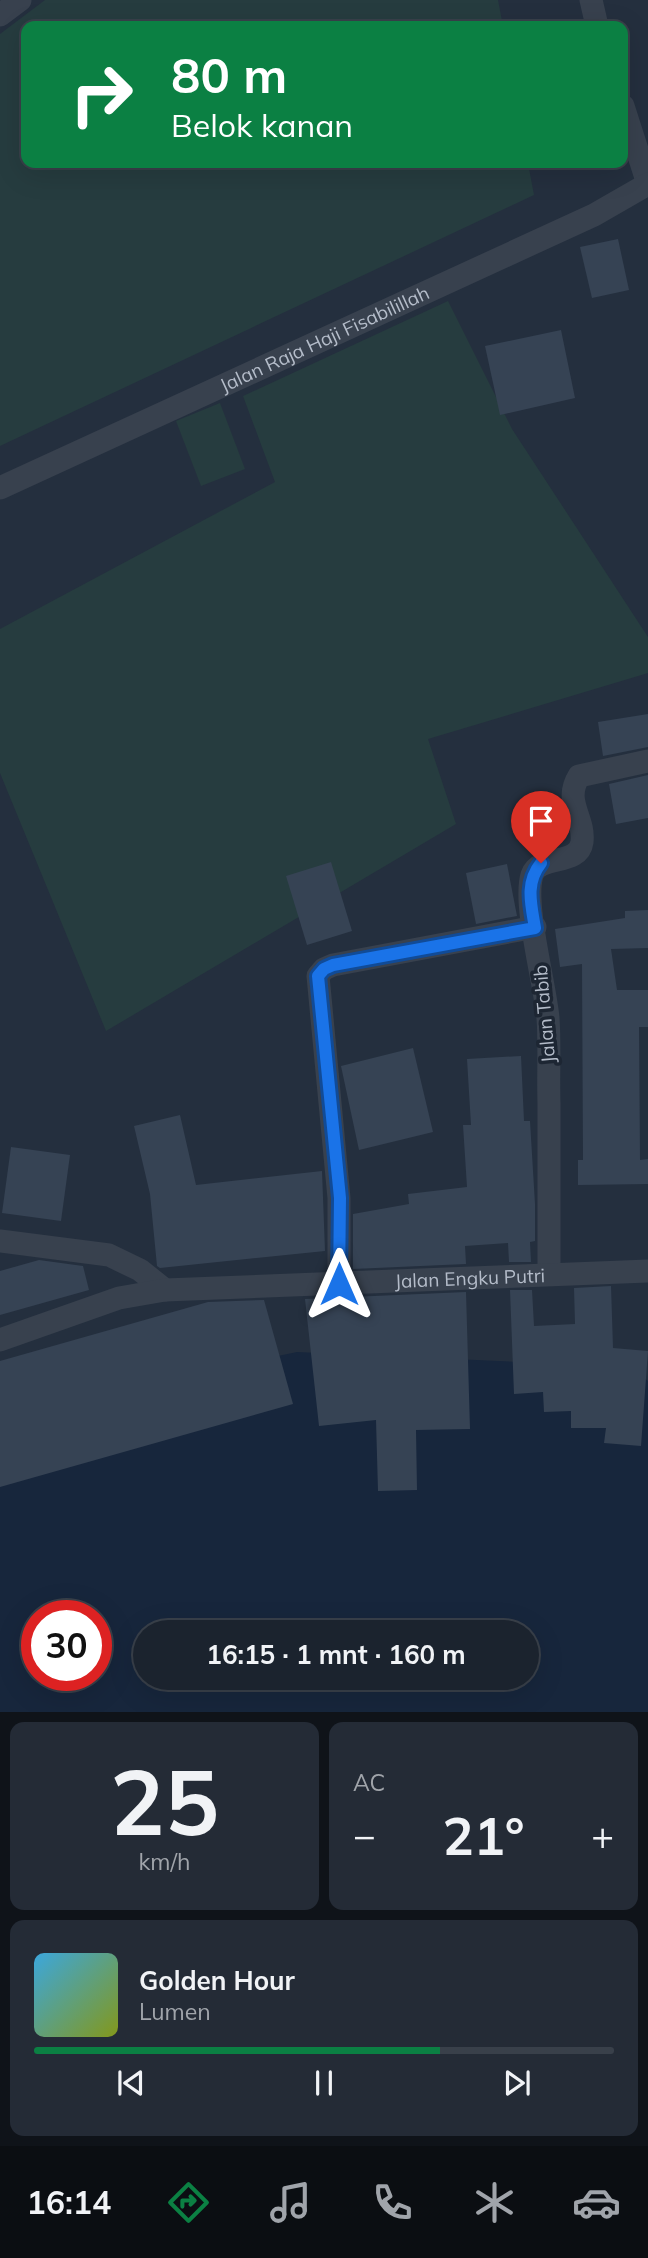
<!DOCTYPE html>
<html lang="id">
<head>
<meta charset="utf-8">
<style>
	:root { --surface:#1b232e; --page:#242b36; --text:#f1f3f6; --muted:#a0a4aa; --line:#39404a; --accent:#0b8043 }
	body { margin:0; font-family:Mulish,sans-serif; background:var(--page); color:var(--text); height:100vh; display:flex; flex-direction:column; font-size:26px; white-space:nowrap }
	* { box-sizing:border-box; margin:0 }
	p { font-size:23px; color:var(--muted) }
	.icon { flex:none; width:38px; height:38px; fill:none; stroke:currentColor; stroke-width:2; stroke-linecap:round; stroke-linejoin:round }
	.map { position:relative; height:1712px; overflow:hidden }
	.panel { display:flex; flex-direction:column; gap:10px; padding:10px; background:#0f1319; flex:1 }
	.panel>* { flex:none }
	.top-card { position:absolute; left:21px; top:21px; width:607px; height:147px; border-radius:14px; box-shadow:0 7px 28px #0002,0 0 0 2px var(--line); background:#0b8043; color:#fff; overflow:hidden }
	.speed { position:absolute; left:21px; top:1600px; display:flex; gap:14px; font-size:35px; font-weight:700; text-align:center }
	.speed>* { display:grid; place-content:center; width:91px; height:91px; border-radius:50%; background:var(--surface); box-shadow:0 7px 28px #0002,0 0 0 2px var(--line); line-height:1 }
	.speed .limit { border:10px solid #d22; background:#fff; color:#111 }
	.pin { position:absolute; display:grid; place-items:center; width:60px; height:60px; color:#fff; margin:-72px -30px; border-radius:50% 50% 50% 0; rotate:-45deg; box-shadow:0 0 7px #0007 }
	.pin .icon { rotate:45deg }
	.me { position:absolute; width:77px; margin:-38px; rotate:0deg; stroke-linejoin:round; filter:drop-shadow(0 0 5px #0008) }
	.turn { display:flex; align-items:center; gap:24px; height:147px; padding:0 35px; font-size:32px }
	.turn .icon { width:91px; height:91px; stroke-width:2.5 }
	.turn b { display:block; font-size:49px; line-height:60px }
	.big { font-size:52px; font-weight:700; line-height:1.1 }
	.panel .widget { flex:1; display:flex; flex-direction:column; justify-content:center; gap:10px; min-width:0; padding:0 24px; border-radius:14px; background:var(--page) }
	.panel .dial { align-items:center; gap:0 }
	.dial b { font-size:91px; line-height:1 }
	.song { display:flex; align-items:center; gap:21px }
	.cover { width:84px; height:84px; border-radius:10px; background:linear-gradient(135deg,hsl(200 70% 55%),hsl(70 70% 35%)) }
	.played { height:7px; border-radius:4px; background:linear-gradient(90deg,var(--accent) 70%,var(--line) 70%) }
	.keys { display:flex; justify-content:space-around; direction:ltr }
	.heat { display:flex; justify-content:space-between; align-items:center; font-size:38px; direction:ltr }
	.panel .tiles { flex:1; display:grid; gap:10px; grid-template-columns:1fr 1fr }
	.widget:last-child { grid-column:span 2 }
	.trip { position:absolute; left:133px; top:1620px; width:406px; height:70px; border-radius:35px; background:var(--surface); box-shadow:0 7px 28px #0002,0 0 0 2px var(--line); font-weight:700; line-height:70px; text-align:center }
	.menu { display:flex; height:112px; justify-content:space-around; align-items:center; background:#0b0e12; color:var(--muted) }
	.menu .icon { width:49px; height:49px }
	.menu .active { color:var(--accent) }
	.menu b { font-size:32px; color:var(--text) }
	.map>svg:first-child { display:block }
	.green { fill:#263c3f }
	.water { fill:#17263c; fill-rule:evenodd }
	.building { fill:#364354 }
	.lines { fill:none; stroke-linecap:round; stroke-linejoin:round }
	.minor { stroke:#38414e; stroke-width:23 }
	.route-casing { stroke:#114b97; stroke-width:18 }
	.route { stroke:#1a73e8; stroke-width:12 }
	.labels { text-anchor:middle; stroke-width:7; stroke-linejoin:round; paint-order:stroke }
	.street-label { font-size:19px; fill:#b4bcc9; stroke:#1d2633 }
</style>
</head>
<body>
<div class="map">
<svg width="648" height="1712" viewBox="0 0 648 1712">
	<rect width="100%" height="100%" fill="#242f3e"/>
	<g class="green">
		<path d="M45,0H498L503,26H26V163H528L534,195L0,446V34Z"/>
		<path d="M448,301L512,429L648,637V673L428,739L456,824L106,1031L0,773V629L275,482L243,396Z"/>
		<path d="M220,403L245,469L201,486L176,421Z"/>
	</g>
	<path class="water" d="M297,1352L630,1367L648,1381V1712H0V1415ZM37,1615H96V1675H37ZM145,1633H527V1678H145Z"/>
	<g class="building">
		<path d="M618,239L629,290L592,298L580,247Z"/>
		<path d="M561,330L575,398L500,415L485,346Z"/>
		<path d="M648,714V747L603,756L598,722Z"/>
		<path d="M648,775V818L616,824L609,784Z"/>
		<path d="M331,862L352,931L307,945L286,876Z"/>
		<path d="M507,864L517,916L476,924L466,873Z"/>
		<path d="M648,910V948L611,949L617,990H648V1027H639L640,1160L648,1159V1184L578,1185V1160H583L582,964L560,967L555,929L625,918V911Z"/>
		<path d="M413,1048L433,1132L359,1150L341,1066Z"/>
		<path d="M521,1056L524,1121H530L535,1204V1241L530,1242L531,1262H509L508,1243L465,1246L466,1264L353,1269V1214L409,1204L408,1194L467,1187L463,1125H471L467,1059Z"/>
		<path d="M180,1115L196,1185L322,1171L325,1251L160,1268L157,1266L150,1194L134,1126Z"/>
		<path d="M11,1147L70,1155L61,1221L2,1213Z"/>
		<path d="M39,1260L83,1266L89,1290L0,1315V1271Z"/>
		<path d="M611,1286L613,1348L648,1351L641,1446L604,1443L606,1428H571V1411L544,1412L543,1392L514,1394L510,1290H532L534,1326L575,1324L574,1288Z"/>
		<path d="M466,1292L470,1429L416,1430L417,1490L378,1491L376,1420L319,1426L305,1299Z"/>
		<path d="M264,1300L293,1404L0,1487V1361L208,1302Z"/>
	</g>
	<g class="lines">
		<g class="minor">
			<path d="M591,0L597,26"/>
			<path d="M0,15L20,0"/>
			<path d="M623,106L648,184"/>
			<path id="s1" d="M0,488L594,215L648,184"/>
			<path d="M0,1241L109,1255L140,1270L165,1290"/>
			<path d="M549,1274C549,1217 549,1160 549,1103C548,1075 550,1046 548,1018C545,984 523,904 532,875C539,854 579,866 582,842C585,817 563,802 579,776L648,761"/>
			<path d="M339,1284V1198L318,976L324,969L333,965L535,927"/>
			<path id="s2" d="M0,1340L119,1298L165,1290L648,1271"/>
		</g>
	</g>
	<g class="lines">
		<g class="route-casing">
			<path id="route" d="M339,1284L340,1198L318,976L324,969L333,965L535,928C531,904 525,883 541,863"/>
		</g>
		<use href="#route" class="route"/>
	</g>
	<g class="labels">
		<g class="street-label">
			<text dy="7" stroke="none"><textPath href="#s1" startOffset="357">Jalan Raja Haji Fisabilillah</textPath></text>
			<text transform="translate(544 1014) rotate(-95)" y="7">Jalan Tabib</text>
			<text dy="7" stroke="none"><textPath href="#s2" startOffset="478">Jalan Engku Putri</textPath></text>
		</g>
	</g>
</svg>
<div class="speed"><div class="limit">30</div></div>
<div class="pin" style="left:541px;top:863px;background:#d93025"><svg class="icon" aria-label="arrive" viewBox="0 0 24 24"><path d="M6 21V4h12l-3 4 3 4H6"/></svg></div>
<svg class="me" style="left:339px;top:1284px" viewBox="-20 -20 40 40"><path d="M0-17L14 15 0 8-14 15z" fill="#1a73e8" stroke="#fff" stroke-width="4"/></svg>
<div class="trip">16:15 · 1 mnt · 160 m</div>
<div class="top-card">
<div class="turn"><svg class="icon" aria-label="right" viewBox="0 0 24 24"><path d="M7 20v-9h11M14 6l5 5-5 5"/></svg><div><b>80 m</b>Belok kanan</div></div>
</div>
</div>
<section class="panel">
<div class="tiles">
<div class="widget dial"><b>25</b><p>km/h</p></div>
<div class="widget"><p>AC</p>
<div class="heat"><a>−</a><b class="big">21°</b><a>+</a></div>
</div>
<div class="widget">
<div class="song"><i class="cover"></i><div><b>Golden Hour</b><p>Lumen</p></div></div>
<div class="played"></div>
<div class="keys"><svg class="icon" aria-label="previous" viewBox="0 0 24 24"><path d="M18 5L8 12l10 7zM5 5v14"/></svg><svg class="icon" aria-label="pause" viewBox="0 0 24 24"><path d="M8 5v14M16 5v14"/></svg><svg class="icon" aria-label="next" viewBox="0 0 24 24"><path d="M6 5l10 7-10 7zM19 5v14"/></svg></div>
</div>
</div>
</section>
<nav class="menu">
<b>16:14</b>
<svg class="icon active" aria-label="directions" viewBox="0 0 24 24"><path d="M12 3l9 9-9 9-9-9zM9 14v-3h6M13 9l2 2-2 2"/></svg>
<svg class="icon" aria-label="music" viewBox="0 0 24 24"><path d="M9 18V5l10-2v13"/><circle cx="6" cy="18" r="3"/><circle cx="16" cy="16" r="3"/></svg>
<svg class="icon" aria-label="phone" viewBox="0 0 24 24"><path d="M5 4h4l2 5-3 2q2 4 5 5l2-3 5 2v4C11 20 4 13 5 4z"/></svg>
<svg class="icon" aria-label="climate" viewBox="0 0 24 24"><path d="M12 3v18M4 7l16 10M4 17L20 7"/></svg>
<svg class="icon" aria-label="car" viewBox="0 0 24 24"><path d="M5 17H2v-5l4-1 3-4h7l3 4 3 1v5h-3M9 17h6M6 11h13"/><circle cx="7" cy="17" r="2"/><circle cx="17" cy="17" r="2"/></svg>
</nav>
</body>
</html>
